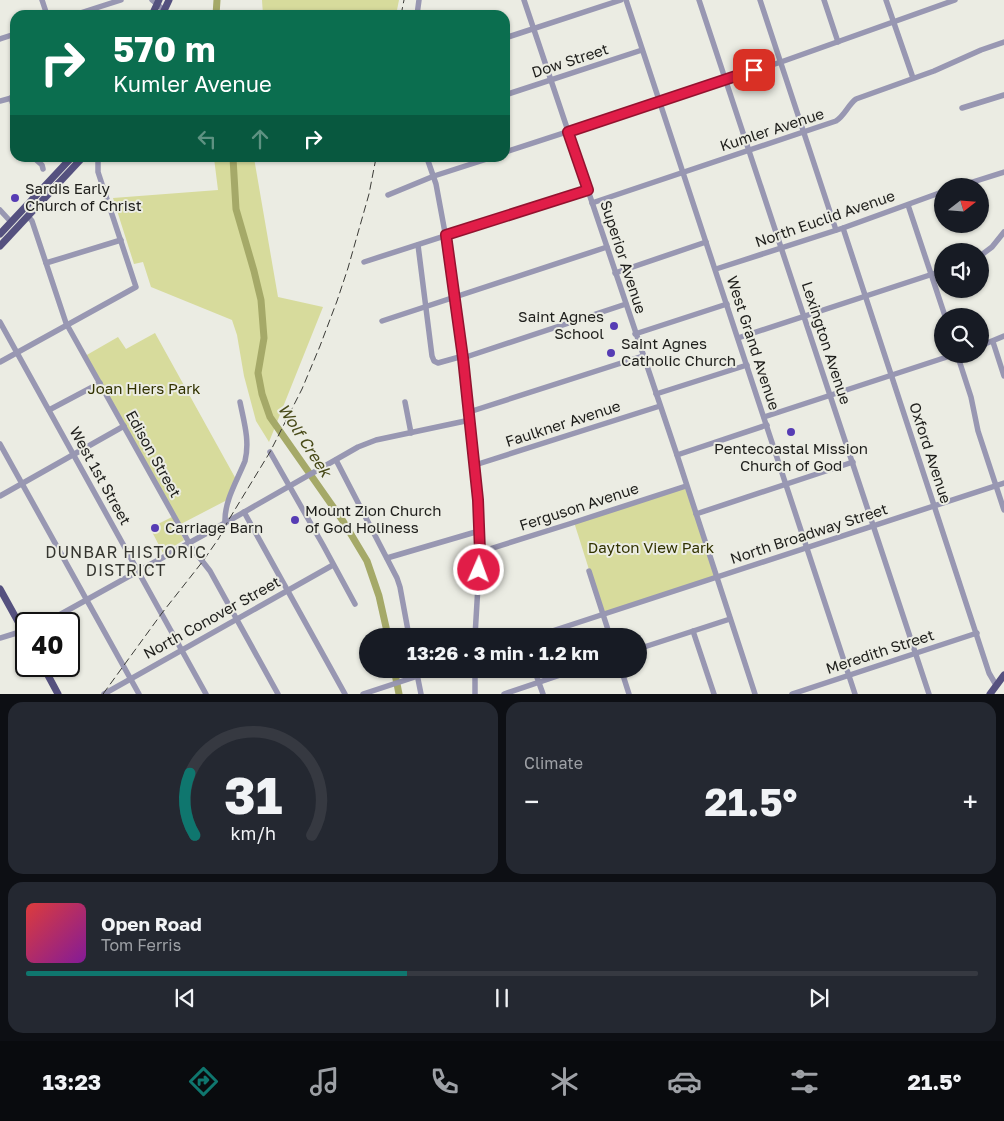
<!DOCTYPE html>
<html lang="en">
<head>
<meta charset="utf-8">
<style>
	:root { --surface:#171b24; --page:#242831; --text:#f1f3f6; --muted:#9ea1a6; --line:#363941; --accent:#0f766e }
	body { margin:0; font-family:"Golos Text",sans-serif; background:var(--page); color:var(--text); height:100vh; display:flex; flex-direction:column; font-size:19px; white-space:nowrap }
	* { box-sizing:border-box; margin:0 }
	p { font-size:16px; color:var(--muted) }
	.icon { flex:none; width:28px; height:28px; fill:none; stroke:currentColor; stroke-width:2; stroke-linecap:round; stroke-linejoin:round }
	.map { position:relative; height:694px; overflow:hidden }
	.details { display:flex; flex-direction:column; gap:8px; padding:8px; background:#0d0f14; flex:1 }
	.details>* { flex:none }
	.banner { position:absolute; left:10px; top:10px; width:500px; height:152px; border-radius:15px; box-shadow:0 1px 4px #0004; background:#0b6e4f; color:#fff; overflow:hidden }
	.needle { width:32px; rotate:73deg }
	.fabs { position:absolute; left:934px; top:178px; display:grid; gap:10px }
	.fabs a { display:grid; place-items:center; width:55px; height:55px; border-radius:50%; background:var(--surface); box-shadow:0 1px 4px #0004; font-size:25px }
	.speed { position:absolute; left:15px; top:612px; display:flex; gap:10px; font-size:25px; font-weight:700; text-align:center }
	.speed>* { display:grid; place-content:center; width:65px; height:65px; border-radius:50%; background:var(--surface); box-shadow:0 1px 4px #0004; line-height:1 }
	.speed .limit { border:2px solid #111; border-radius:8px; background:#fff; color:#111 }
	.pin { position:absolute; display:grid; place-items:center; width:42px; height:42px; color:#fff; margin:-21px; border-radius:10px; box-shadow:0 2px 8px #0006 }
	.me { position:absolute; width:55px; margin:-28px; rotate:2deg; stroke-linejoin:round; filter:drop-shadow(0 0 4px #0008) }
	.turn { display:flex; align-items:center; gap:18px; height:105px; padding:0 20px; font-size:22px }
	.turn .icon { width:65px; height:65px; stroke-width:2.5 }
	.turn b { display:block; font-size:35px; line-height:42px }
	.lanes { display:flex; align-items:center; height:48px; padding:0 20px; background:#0003; justify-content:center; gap:25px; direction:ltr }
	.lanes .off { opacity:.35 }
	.big { font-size:38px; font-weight:700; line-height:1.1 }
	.details .card { flex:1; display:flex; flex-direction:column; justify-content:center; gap:8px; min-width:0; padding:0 18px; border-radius:15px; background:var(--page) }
	.details .dial { align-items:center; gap:0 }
	.dial svg { height:130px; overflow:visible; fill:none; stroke:var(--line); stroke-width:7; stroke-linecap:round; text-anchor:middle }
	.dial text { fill:var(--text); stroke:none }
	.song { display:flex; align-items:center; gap:15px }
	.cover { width:60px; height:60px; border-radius:8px; background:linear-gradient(135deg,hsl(0 70% 55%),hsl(290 70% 35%)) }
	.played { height:5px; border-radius:2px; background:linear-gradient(90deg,var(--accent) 40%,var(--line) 40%) }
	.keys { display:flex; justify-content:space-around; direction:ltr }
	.heat { display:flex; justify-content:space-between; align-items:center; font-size:28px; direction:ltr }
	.details .tiles { flex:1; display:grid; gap:8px; grid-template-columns:1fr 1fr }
	.card:last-child { grid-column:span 2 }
	.trip { position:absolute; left:359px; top:628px; width:288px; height:50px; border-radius:25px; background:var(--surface); box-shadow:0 1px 4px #0004; font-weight:700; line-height:50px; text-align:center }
	.tab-bar { display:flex; height:80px; justify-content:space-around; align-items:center; background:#090b0e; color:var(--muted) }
	.tab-bar .icon { width:35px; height:35px }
	.tab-bar .selected { color:var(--accent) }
	.tab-bar b { font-size:22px; color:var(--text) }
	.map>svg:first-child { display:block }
	.green { fill:#d7db9c }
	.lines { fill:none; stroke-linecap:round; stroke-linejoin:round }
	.river { stroke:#a5a968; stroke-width:7 }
	.minor { stroke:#9897b2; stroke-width:5.5 }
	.major { stroke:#55517f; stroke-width:7 }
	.rail { stroke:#3b3b37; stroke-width:1; stroke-dasharray:8 4; stroke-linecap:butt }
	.route-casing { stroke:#92132f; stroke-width:12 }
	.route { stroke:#e11d48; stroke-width:9 }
	.poi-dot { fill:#563cb4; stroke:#ebece3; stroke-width:2 }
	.labels { text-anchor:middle; stroke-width:4; stroke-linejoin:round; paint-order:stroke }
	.street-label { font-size:15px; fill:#1e1e1b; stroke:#ebece3 }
	.poi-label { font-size:15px; fill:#1e1e1b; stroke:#ebece3; text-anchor:start }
	.park-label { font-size:15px; fill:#313200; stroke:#ebece3 }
	.water-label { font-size:16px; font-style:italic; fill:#484a18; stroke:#ebece3 }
	.neighbourhood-label { font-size:16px; letter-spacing:1px; fill:#35352f; stroke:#ebece3 }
</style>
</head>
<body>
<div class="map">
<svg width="1004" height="694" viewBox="0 0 1004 694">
	<rect width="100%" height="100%" fill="#ebece3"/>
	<g class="green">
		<path d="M262,0H399L396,15H263Z"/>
		<path d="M214,158H254L278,297L323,307L269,442L256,421L244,376L237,335L232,320L151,287L143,262L134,264L113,198L218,190Z"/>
		<path d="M155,333L237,481L229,499L179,525L85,356L118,337L126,349Z"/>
		<path d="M686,486L716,578L603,614L574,522Z"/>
		<path d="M172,517L184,540L163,553L150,528Z"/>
	</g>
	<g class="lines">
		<g class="river">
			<path d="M216,15L217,0"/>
			<path d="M233,158L236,209L254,271L261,300L264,338L258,373L262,394L270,417L343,521L367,561L379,596L388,636"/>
			<path d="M394,669L399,694"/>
		</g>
		<g class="minor">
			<path d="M42,0L47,15"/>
			<path d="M152,0L164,10"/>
			<path d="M524,0L677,455L755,694"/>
			<path d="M626,0L855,694"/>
			<path d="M699,0L929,694"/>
			<path d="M760,0L836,230"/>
			<path d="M824,0L838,42"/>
			<path d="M886,0L913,78"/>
			<path d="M74,15L121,0"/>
			<path d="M417,15L419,0"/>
			<path d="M505,38L621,0"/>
			<path d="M0,39L15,34"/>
			<path d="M505,95L642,50"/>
			<path d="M11,98L15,112"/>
			<path d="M0,101L15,97"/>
			<path d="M962,108L1004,95"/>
			<path d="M505,152L781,62L955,0"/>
			<path d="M34,158L42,165L43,169"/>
			<path d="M427,158L436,184L451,265L463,356L478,500L480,552L475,636"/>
			<path d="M960,186L1004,172"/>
			<path d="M388,195L434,176L490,158"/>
			<path d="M592,203L836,121C845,115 848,105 856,99L934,71L981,50L1004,42"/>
			<path d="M908,205L945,316"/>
			<path d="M0,210L11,222"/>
			<path d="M28,216L32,221L66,323L179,525L192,548L210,571L278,694"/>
			<path d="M843,228L989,673L996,685"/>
			<path d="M418,245L432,356L434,361L438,363L463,356"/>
			<path d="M980,256L992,247L1004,232"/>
			<path d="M364,262L587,190"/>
			<path d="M46,263L121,240"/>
			<path d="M716,269L843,228L942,192"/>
			<path d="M615,273L706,242"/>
			<path d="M382,321L607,247"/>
			<path d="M0,322L206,694"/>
			<path d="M635,334L727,304"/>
			<path d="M738,338L942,271"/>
			<path d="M993,342L1004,376"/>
			<path d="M980,346L1004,336"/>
			<path d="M957,354L971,397L978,431L1004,510"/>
			<path d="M463,358L626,304"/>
			<path d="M0,362L136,287L98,172V162"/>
			<path d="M656,394L747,365"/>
			<path d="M405,402L411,433"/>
			<path d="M49,410L100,383"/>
			<path d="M469,412L643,356"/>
			<path d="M764,417L956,354"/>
			<path d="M0,444L139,694"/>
			<path d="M270,452L323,545L355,604"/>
			<path d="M677,455L767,425"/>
			<path d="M336,460L397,578L400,587L409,636"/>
			<path d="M475,465L660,406"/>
			<path d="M0,496L124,426"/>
			<path d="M244,512L345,694"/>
			<path d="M696,514L853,462"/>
			<path d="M225,523C224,501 237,481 245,461C250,441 244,422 240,402"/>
			<path d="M480,552L569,524L686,486"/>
			<path d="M387,558L479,531"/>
			<path d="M589,571L610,636"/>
			<path d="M43,624L225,523L358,447L376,440L470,420"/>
			<path d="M693,631L714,694"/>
			<path d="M537,636L1004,483"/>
			<path d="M0,638L23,631"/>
			<path d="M638,649L730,619"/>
			<path d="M416,669L421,694"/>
			<path d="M534,669L543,694"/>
			<path d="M621,669L629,694"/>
			<path d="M104,694L333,565"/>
			<path d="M363,694L439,669"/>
			<path d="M475,694V669"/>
			<path d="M504,694L578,669"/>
			<path d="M792,694L977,633"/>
		</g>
		<g class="major">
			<path d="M152,15L159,0"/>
			<path d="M162,15L169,0"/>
			<path d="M0,234L71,158"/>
			<path d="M0,246L82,158"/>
			<path d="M0,589L26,636"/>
			<path d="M43,666L58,694"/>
			<path d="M990,694L1004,675"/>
		</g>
		<g class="rail">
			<path d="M401,15L404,0"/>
			<path d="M103,694L162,613L203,561L219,538L228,521L270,452L302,389L320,346L337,301L348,268L369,194L376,158"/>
		</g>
	</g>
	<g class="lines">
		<g class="route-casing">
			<path id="route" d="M479,570L480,552L478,500L463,358L446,235L588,190L568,132L754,70"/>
		</g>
		<use href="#route" class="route"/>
	</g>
	<g class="poi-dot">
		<circle cx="15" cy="198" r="5"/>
		<circle cx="614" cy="326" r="5"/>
		<circle cx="611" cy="353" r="5"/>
		<circle cx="791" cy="432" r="5"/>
		<circle cx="295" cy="520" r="5"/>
		<circle cx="155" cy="528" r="5"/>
	</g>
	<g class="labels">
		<g class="street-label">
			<text transform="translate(570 61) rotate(-18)" y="5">Dow Street</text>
			<text transform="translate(772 130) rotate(-18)" y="5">Kumler Avenue</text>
			<text transform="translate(825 219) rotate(-19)" y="5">North Euclid Avenue</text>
			<text transform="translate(623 257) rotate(72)" y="5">Superior Avenue</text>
			<text transform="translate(753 343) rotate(72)" y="5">West Grand Avenue</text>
			<text transform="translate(826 343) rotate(72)" y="5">Lexington Avenue</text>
			<text transform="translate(563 424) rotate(-18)" y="5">Faulkner Avenue</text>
			<text transform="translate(930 453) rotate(72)" y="5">Oxford Avenue</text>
			<text transform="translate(153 454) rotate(61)" y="5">Edison Street</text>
			<text transform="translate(100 476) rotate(61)" y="5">West 1st Street</text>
			<text transform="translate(579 507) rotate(-18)" y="5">Ferguson Avenue</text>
			<text transform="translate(809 534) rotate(-18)" y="5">North Broadway Street</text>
			<text transform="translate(212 618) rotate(-29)" y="5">North Conover Street</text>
			<text transform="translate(880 652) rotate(-18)" y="5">Meredith Street</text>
		</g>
		<g class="poi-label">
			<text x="25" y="194">Sardis Early<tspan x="25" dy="17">Church of Christ</tspan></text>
			<text x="604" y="322" text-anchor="end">Saint Agnes<tspan x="604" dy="17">School</tspan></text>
			<text x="621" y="349">Saint Agnes<tspan x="621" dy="17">Catholic Church</tspan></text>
			<text x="791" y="454" text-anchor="middle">Pentecoastal Mission<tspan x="791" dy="17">Church of God</tspan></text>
			<text x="305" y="516">Mount Zion Church<tspan x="305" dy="17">of God Holiness</tspan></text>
			<text x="165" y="533">Carriage Barn</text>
		</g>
		<g class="park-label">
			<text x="144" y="394">Joan Hiers Park</text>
			<text x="651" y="553">Dayton View Park</text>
		</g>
		<g class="water-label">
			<text transform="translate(305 440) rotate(57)" y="6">Wolf Creek</text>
		</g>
		<g class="neighbourhood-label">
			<text x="126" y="558">DUNBAR HISTORIC<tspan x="126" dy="18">DISTRICT</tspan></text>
		</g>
	</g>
</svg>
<div class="fabs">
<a><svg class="needle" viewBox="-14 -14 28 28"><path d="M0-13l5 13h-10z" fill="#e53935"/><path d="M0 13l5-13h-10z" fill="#9ea1a6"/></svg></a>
<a><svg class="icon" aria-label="sound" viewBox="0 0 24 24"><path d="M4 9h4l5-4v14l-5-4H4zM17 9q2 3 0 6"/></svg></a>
<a><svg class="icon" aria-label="search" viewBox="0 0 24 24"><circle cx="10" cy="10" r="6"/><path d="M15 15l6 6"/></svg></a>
</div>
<div class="speed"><div class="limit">40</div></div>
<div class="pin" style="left:754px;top:70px;background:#d93025"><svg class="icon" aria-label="arrive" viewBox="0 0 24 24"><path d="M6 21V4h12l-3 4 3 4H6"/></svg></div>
<svg class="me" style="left:479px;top:570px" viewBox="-20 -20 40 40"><circle r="17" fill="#e11d48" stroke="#fff" stroke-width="3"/><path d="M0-11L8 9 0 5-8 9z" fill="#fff"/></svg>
<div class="trip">13:26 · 3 min · 1.2 km</div>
<div class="banner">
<div class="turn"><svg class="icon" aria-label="right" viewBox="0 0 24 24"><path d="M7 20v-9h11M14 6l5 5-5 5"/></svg><div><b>570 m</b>Kumler Avenue</div></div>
<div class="lanes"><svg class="icon off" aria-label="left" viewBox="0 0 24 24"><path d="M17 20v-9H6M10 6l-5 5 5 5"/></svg><svg class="icon off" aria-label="ahead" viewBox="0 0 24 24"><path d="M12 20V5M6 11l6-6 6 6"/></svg><svg class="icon" aria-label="right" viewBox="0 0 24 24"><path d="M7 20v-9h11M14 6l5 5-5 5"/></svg></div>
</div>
</div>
<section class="details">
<div class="tiles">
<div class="card dial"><svg viewBox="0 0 100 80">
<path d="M14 69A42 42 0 1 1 86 69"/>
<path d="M14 69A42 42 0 0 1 11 31" stroke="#0f766e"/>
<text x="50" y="56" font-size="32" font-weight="700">31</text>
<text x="50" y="72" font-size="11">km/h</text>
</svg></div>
<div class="card"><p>Climate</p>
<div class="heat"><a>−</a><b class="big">21.5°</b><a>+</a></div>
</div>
<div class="card">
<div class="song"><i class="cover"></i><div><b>Open Road</b><p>Tom Ferris</p></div></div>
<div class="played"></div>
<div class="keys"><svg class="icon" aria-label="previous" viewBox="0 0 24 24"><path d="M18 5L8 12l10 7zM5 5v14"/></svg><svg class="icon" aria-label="pause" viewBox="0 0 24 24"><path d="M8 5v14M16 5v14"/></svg><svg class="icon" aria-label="next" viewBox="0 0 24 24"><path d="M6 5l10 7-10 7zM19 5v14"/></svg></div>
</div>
</div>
</section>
<nav class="tab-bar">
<b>13:23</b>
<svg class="icon selected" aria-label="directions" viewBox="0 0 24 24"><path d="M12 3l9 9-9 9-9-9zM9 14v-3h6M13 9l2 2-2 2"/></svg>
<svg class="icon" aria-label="music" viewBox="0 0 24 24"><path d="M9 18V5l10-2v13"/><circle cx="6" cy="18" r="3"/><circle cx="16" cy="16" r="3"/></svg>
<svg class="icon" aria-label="phone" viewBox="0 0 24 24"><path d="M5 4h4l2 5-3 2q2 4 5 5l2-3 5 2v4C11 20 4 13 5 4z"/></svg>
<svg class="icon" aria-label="climate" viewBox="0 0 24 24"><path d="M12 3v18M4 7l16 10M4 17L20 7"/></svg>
<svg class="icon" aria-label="car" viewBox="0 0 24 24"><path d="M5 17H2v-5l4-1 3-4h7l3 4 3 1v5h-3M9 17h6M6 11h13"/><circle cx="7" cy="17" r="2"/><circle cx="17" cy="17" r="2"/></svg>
<svg class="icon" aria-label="filters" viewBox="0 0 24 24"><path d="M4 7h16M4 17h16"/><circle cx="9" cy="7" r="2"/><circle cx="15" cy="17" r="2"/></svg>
<b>21.5°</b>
</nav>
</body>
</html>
